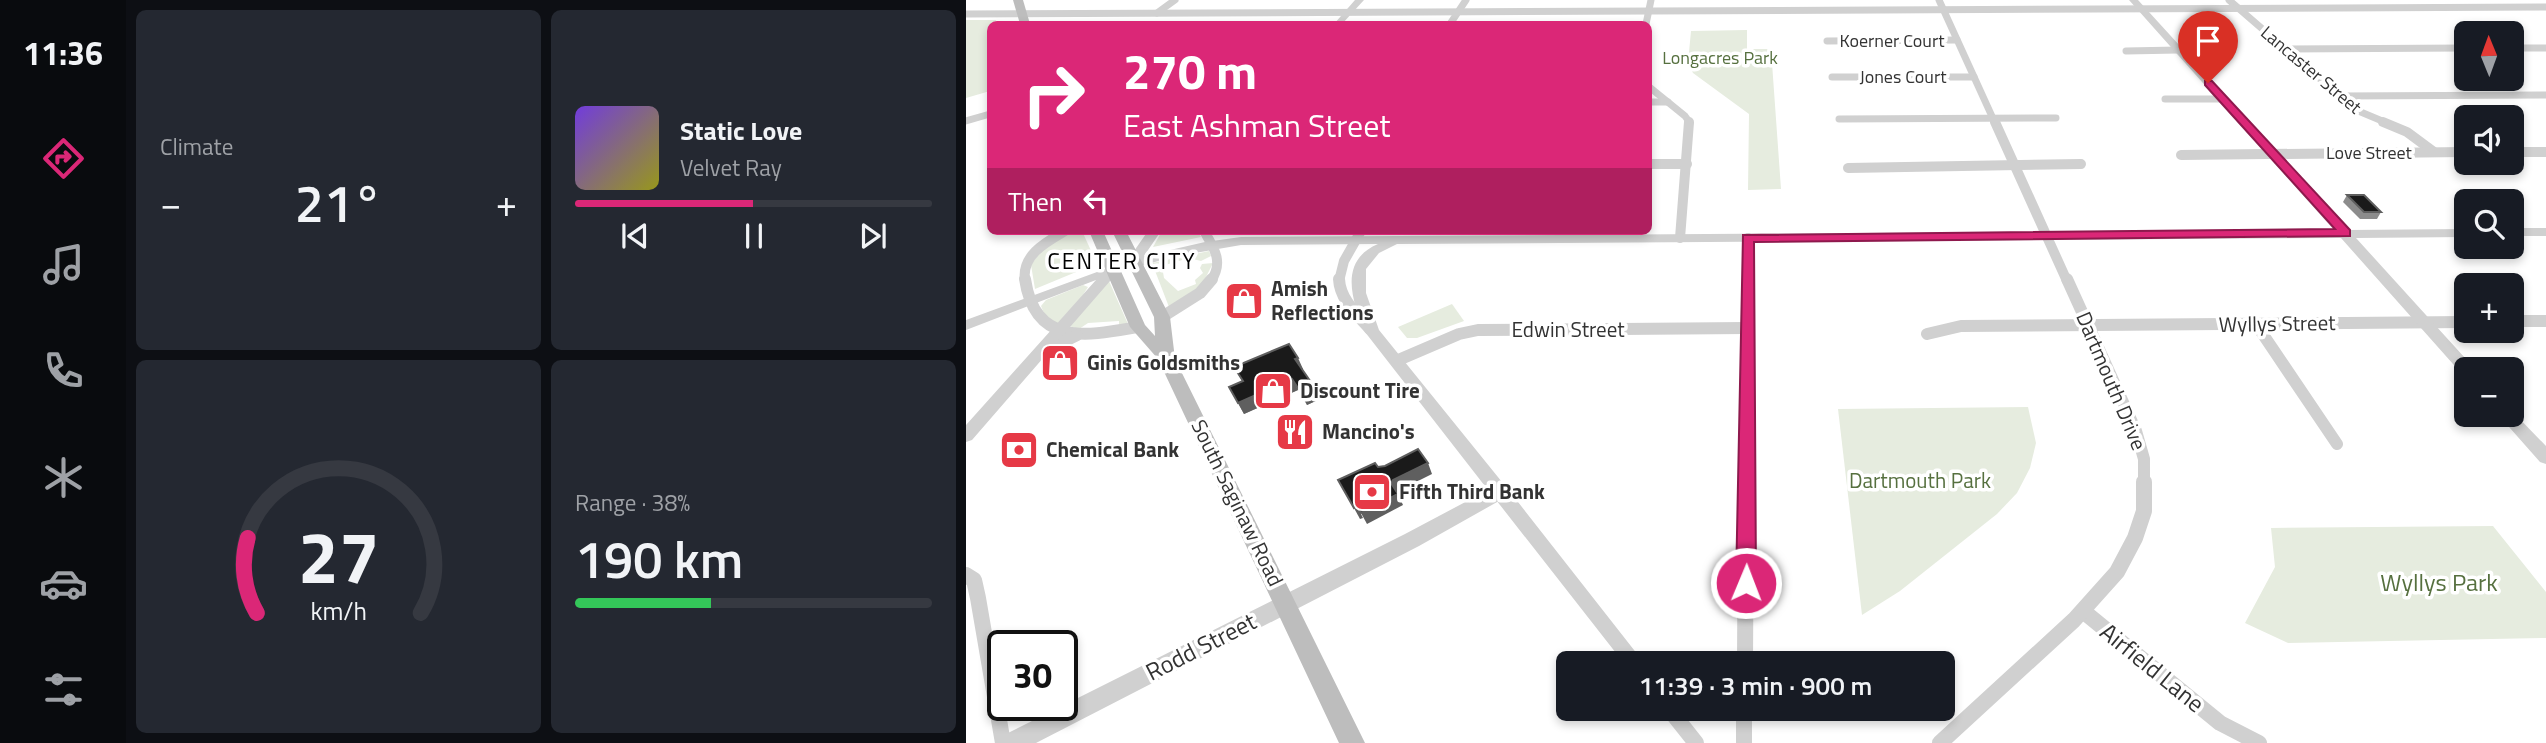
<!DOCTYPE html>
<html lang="en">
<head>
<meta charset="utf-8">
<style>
	:root { --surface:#171b24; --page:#242831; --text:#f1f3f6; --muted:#9ea1a6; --line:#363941; --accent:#db2777 }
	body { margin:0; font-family:"Titillium Web",sans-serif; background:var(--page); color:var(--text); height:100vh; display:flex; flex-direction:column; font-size:26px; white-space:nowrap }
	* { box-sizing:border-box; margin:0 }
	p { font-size:23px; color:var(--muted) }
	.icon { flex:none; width:38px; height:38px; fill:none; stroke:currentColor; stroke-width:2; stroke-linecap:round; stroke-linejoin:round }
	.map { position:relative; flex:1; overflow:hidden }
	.details { display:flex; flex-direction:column; gap:10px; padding:10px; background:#0d0f14; width:840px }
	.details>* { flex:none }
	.top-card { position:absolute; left:21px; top:21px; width:665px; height:214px; border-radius:10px; box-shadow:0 4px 10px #0003; background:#db2777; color:#fff; overflow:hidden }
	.needle { width:46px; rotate:359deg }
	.controls { position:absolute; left:1488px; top:21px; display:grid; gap:14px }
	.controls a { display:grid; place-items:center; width:70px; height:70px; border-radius:10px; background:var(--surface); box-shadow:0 4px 10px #0003; font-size:35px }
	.speed { position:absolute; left:21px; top:630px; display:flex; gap:14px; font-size:35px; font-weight:700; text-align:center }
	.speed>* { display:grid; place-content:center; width:91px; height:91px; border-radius:50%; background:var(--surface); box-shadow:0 4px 10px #0003; line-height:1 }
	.speed .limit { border:4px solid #111; border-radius:10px; background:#fff; color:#111 }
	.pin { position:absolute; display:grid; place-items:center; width:60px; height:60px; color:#fff; margin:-72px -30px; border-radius:50% 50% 50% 0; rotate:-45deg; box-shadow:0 0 7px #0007 }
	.pin .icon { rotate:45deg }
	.me { position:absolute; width:77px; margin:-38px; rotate:1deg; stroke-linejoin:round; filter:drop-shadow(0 0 5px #0008) }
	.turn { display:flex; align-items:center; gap:24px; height:147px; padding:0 21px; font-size:32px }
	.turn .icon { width:91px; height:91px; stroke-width:2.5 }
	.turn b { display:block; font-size:49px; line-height:60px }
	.then { display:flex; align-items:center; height:66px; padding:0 21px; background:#0003; gap:14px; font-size:26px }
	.big { font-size:52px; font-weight:600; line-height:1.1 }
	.details .card { flex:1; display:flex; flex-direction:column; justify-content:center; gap:10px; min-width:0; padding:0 24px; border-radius:10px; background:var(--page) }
	.details .dial { align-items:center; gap:0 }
	.dial svg { height:182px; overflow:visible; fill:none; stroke:var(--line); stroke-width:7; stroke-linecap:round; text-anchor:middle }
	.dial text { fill:var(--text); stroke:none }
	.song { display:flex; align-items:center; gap:21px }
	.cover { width:84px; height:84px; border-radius:10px; background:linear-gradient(135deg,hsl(260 70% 55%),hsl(60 70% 35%)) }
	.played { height:7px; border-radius:4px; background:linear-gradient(90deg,var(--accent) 50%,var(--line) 50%) }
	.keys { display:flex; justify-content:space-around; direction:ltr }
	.heat { display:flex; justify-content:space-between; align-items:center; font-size:38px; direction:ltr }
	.charge { height:10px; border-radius:5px; background:linear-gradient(90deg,#34c759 38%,var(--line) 0) }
	.details .tiles { flex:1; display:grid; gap:10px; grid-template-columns:repeat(2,1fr) }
	.trip { position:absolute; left:590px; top:651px; width:399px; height:70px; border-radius:10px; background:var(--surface); box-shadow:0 4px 10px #0003; font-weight:600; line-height:70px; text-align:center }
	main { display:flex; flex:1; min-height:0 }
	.tabs { display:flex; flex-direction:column; width:126px; justify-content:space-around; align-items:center; background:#090b0e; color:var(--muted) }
	.tabs .icon { width:49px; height:49px }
	.tabs .current { color:var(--accent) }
	.tabs b { font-size:32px; color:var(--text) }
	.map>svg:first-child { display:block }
	.green { fill:#e6ecdf }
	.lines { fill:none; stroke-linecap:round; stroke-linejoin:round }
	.minor-far3 { stroke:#d0d0d0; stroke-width:7 }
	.minor-far2 { stroke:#d0d0d0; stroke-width:10 }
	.minor-far1 { stroke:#d0d0d0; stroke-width:12 }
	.minor { stroke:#d0d0d0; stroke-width:16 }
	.tertiary { fill:#d0d0d0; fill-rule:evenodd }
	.secondary { fill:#bdbdbd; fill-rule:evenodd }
	.wall { fill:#8c8c8c }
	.shaded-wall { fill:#5f5f5f }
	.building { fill:#1a1a1a; stroke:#5f5f5f; stroke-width:2 }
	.route { fill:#db2777; stroke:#8e194d; stroke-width:2 }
	.labels { text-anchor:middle; stroke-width:7; stroke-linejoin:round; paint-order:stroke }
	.far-street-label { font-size:18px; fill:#333; stroke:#fff }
	.far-park-label { font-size:18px; fill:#56703f; stroke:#fff }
	.poi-label { font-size:21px; font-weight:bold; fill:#333; stroke:#fff; text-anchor:start }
	.street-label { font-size:21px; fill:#333; stroke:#fff }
	.park-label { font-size:21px; fill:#56703f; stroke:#fff }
	.neighbourhood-label { font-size:23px; letter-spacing:2px; fill:#000; stroke:#fff }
	.near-park-label { font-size:24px; fill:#56703f; stroke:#fff }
	.near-street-label { font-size:24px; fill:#333; stroke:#fff }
</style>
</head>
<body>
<main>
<nav class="tabs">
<b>11:36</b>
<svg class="icon current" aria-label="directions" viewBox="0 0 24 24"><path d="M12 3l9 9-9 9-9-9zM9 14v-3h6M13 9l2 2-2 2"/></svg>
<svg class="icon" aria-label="music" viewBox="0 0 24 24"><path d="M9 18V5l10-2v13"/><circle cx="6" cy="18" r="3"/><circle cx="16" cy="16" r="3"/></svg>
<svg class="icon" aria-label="phone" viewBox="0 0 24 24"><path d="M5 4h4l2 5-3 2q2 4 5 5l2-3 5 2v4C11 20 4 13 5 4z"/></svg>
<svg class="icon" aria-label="climate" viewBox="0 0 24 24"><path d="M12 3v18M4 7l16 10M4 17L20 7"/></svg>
<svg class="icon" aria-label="car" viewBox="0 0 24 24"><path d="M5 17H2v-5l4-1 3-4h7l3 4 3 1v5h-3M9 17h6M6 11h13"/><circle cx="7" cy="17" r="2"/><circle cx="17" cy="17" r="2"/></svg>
<svg class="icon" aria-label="filters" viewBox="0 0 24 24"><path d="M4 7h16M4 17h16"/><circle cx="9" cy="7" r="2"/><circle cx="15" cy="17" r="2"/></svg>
</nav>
<section class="details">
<div class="tiles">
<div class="card"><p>Climate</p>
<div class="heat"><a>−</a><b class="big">21°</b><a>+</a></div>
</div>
<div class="card">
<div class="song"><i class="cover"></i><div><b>Static Love</b><p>Velvet Ray</p></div></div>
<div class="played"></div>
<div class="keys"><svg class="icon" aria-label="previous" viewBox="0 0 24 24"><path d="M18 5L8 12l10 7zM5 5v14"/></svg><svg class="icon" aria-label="pause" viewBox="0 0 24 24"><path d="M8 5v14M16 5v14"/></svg><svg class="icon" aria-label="next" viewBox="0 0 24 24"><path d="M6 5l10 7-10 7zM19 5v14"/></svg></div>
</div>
<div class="card dial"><svg viewBox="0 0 100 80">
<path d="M14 69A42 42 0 1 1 86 69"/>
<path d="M14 69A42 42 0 0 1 10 36" stroke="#db2777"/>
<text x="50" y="56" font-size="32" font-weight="700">27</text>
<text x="50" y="72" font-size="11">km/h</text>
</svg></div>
<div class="card"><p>Range · 38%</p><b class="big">190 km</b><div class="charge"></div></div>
</div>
</section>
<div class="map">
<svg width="1580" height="743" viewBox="0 0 1580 743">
	<rect width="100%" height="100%" fill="#fff"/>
	<g class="green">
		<path d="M0,20H30L31,24H24V91L0,98Z"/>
		<path d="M781,30V49H805L815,189L782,190L783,114L727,73L722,63L725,31Z"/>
		<path d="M103,231H116L127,255V265L69,289L65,265L74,252Z"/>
		<path d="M196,231H231L235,237L187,247Z"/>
		<path d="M243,251L245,256L235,261L223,258L196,266L198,278L212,291L230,284L229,280L237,273L234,268L236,264L247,263L236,285L203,307L186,263Z"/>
		<path d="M143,281L162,324H153V321L122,323L113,329L103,326Z"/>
		<path d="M117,285L122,287L115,298L91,324L80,318L75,306L80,300Z"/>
		<path d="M486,304L498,321L451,338H441L432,327Z"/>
		<path d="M1062,407L1070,443L1064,468L1051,493L1031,514L934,591L896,615L872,409Z"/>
		<path d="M1527,526L1580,592V638L1322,643L1279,623L1309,567L1305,528Z"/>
	</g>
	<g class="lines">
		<g class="minor-far3">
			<path d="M973,0L1029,123"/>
			<path d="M1263,0L1390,110L1421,123"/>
			<path d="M191,13L209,0"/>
			<path d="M0,14L1580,7"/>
			<path d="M484,24L500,0"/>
			<path d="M680,24L685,0"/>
			<path d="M861,41L991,40"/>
			<path d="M1545,48H1580"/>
			<path d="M1319,49L1500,48"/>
			<path d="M1160,51L1212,50"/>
			<path d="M866,77H1008"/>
			<path d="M682,86L719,116L724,123"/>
			<path d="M1372,96L1580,95"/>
			<path d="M1199,99H1257"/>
			<path d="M682,102H702"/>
			<path d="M873,119L1090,118"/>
			<path d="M0,121L24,114"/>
		</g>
		<g class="minor-far2">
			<path d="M1029,122L1101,281"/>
			<path d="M1417,122L1441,132L1468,152"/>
			<path d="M1545,152H1580"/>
			<path d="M1215,155L1500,152"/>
			<path d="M682,164H721"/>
			<path d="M882,168L1115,164"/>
			<path d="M238,231C248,248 258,262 245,281"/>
			<path d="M714,238L723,122"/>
			<path d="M59,281C55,255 80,242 99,231"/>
			<path d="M373,281L378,261L395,231"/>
			<path d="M782,281V238"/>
		</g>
		<g class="minor-far1">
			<path d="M59,279C69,347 121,336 172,327"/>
			<path d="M373,279C374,300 391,314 404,329"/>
			<path d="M1101,279L1170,431L1178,459V483"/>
			<path d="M196,317L234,293L246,279"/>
			<path d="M1545,321H1580"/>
			<path d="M1290,324L1371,444"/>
			<path d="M961,334L995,326L1500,322"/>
			<path d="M74,353L111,335"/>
			<path d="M430,361L493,334L512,330L781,328"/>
			<path d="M780,483L782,279"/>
		</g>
		<g class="minor">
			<path d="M534,492L668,663"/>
			<path d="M0,575L8,580L12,598L37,743"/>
			<path d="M1117,611L1254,723L1293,743"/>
			<path d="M779,663L780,482"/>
			<path d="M703,709L730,743"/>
			<path d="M778,709V743"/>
			<path d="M974,743L1108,620L1151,572L1169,538L1178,511V482"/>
		</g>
		<g class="tertiary">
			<path d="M389,0H398L376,24H368Z"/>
			<path d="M1163,0H1172L1382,230L1500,229V237L1390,238L1509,369H1500V374L1495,373L1375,238L431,244L413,253L400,269V293L413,330L540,487L543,492L540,497L453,546L70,743H34L38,735L439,534L522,490L399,332C386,301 372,261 412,244L275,245L206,257L151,273L6,440L0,442V425L130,280L0,330V320L161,261L182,231H195L178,256L239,242L275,237L1368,230Z"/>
			<rect x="1545" y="228" width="35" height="8"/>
			<path d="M1545,410L1580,446V464L1574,462L1536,419L1534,415H1545Z"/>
		</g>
		<g class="secondary">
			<path d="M47,0H57L64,24H54Z"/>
			<path d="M123,231H137L179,325L189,336L188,317L146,231H160L204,317L209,359L399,743H373L192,359L164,327Z"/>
		</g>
	</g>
	<g class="wall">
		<path d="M1381,195L1415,212L1411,219H1394L1377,202Z"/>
		<path d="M268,367L337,369H336L349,388L354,399L341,405L332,390L278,414L263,387L276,381Z"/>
	</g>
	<g class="shaded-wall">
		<path d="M332,358L337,369L335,370L329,359Z"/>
		<path d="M326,379L332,390L278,414L272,403Z"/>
		<path d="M349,388L354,399L341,405L336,394Z"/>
		<path d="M462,463L466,474L432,491L431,495L425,483L427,480Z"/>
		<path d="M432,494L437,505L401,524L395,513Z"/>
		<path d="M391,506L397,518L394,519L388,508Z"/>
	</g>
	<g class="building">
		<path d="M1381,195H1398L1415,212H1398Z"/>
		<path d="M323,344L332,358L329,359L349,388L336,394L326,379L272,403L263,387L277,381L268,367Z"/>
		<path d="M452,449L462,463L427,480L425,483L432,494L395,513L391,506L388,508L372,480L409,463L412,467L419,466Z"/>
	</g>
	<path class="route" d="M1239,81H1246L1384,230V236L788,242L790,583L787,589L780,592L773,589L770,583L777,235L1369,229L1239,85Z"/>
	<defs>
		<g id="shop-square" transform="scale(2.0125)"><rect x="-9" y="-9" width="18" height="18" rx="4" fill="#e63946" stroke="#fff"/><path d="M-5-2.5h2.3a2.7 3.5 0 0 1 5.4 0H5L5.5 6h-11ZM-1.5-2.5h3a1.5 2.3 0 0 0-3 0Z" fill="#fff"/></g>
		<g id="restaurant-square" transform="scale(2.0125)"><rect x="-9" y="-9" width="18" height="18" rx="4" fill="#e63946" stroke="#fff"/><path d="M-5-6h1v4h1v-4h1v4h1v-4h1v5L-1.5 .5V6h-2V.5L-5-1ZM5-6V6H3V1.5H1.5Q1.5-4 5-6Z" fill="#fff"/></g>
		<g id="bank-square" transform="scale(2.0125)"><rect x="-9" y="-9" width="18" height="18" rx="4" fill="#e63946" stroke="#fff"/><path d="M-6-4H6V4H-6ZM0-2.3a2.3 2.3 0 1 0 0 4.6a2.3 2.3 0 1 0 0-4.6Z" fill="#fff"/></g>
	</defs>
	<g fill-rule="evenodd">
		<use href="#shop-square" x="278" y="301"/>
		<use href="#shop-square" x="94" y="363"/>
		<use href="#shop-square" x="307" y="391"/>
		<use href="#restaurant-square" x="329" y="432"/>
		<use href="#bank-square" x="53" y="450"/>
		<use href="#bank-square" x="406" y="492"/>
	</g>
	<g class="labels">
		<g class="far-street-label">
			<text x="926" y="47">Koerner Court</text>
			<text transform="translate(1345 70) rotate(40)" y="6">Lancaster Street</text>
			<text x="937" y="83">Jones Court</text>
			<text x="1403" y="159">Love Street</text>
		</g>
		<g class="far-park-label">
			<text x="754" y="64">Longacres Park</text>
		</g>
		<g class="poi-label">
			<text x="305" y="296">Amish<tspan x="305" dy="24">Reflections</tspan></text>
			<text x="121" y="370">Ginis Goldsmiths</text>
			<text x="334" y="398">Discount Tire</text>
			<text x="356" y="439">Mancino's</text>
			<text x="80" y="457">Chemical Bank</text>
			<text x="433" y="499">Fifth Third Bank</text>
		</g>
		<g class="street-label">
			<text transform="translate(1311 324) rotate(-1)" y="7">Wyllys Street</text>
			<text x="602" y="337">Edwin Street</text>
			<text transform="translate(1145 381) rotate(67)" y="7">Dartmouth Drive</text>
			<text transform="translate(271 503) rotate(64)" y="7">South Saginaw Road</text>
		</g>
		<g class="park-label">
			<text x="954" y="488">Dartmouth Park</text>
		</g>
		<g class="neighbourhood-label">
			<text x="156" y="269">CENTER CITY</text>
		</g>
		<g class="near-park-label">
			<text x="1473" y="591">Wyllys Park</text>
		</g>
		<g class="near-street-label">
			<text transform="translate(235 647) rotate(-27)" y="8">Rodd Street</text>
			<text transform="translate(1186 668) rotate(39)" y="8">Airfield Lane</text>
		</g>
	</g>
</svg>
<div class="controls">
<a><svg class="needle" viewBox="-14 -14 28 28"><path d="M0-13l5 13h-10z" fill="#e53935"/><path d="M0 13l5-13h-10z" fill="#9ea1a6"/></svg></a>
<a><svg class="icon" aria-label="sound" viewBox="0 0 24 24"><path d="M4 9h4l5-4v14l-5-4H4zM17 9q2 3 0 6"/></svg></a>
<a><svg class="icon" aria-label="search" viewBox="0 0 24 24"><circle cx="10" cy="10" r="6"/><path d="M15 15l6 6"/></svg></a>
<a>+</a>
<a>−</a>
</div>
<div class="speed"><div class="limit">30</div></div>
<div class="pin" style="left:1242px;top:83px;background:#d93025"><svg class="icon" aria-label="arrive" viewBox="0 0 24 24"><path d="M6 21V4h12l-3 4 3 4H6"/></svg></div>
<svg class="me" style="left:780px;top:583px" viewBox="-20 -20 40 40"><circle r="17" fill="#db2777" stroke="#fff" stroke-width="3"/><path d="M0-11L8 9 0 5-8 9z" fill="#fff"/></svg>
<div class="trip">11:39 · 3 min · 900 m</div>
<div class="top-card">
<div class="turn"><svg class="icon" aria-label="right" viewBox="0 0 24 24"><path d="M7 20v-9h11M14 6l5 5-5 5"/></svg><div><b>270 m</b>East Ashman Street</div></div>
<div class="then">Then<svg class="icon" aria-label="left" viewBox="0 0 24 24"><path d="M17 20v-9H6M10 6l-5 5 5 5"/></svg></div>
</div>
</div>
</main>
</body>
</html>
